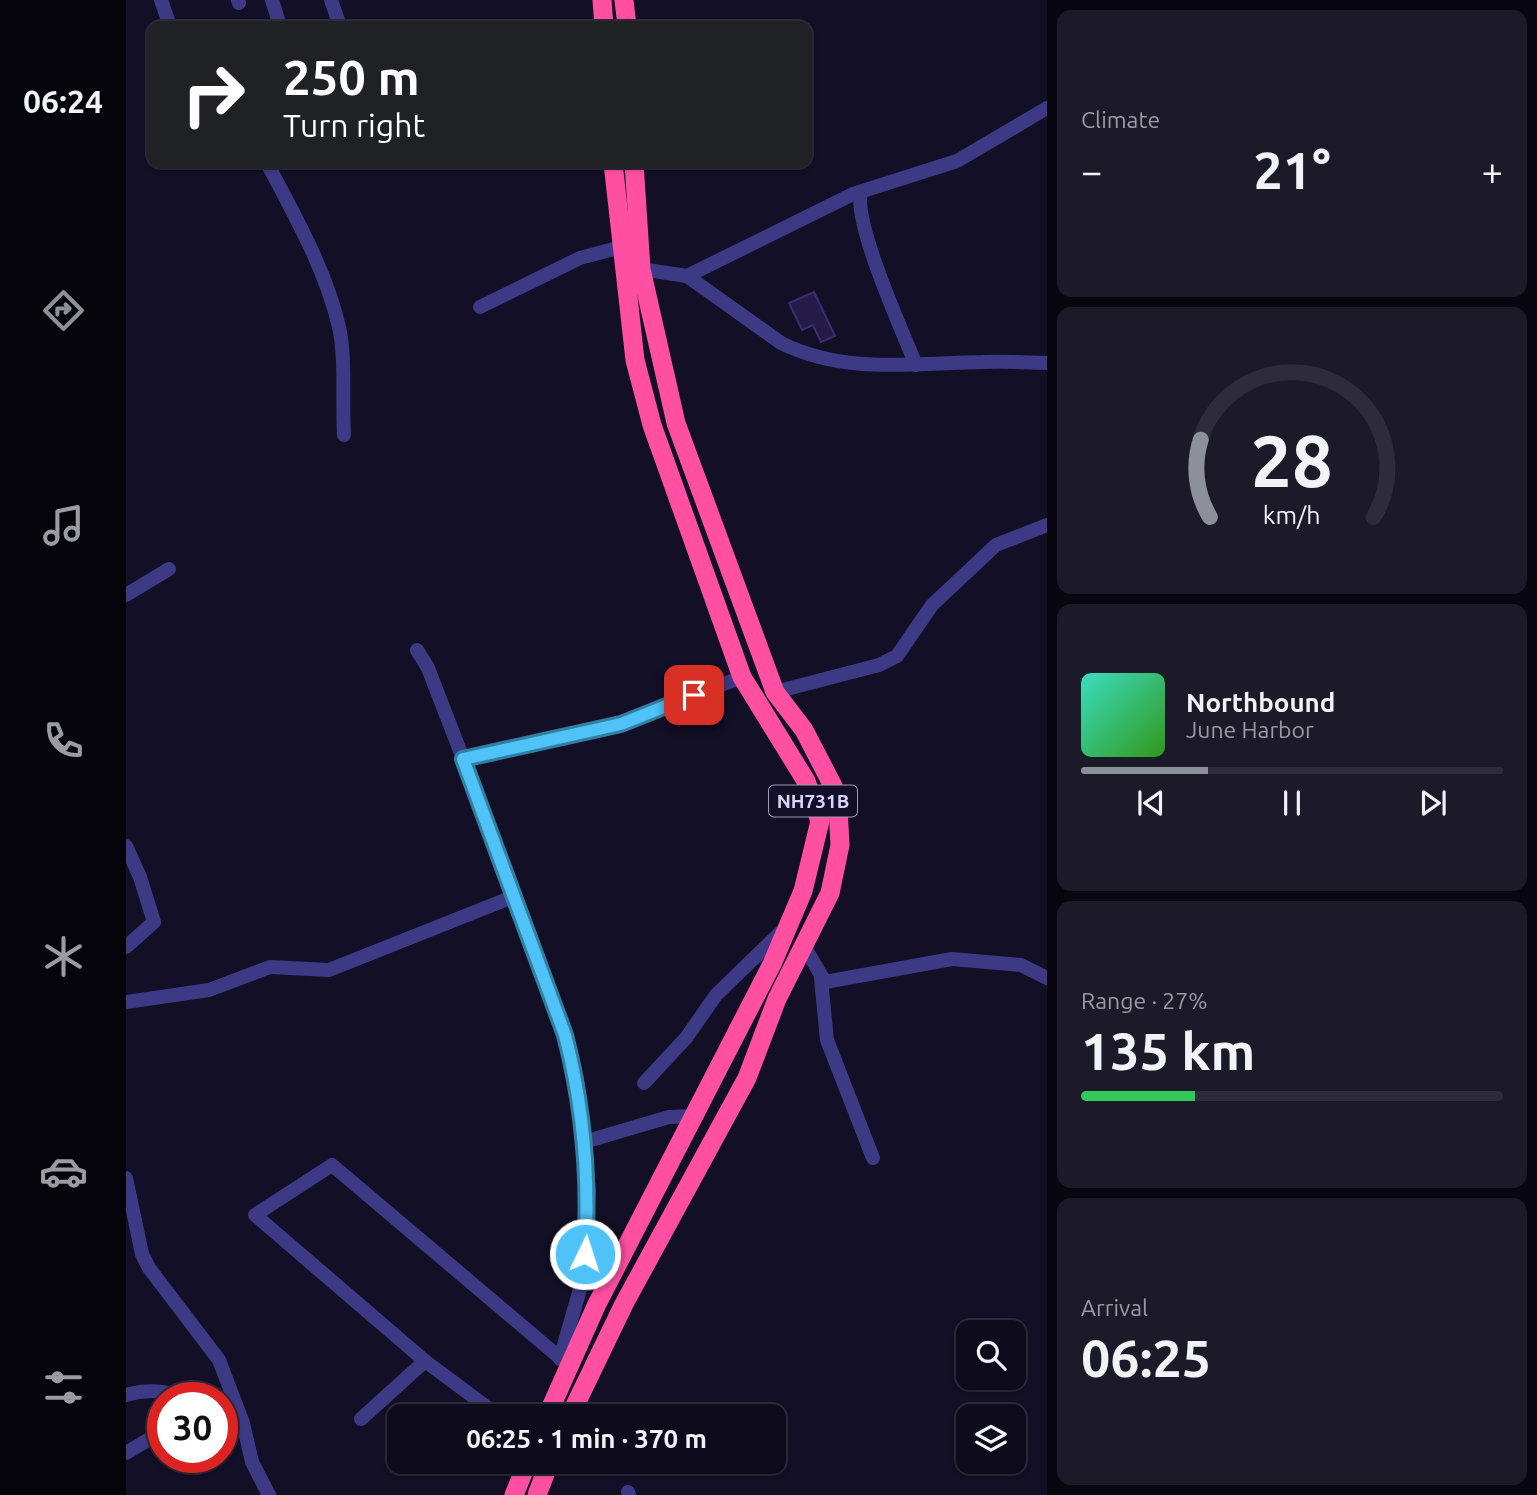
<!DOCTYPE html>
<html lang="en">
<head>
<meta charset="utf-8">
<style>
	:root { --surface:#0e0b1c; --page:#1c1929; --text:#f1f3f6; --muted:#9b9ba3; --line:#2e2b3b; --accent:#8c9099 }
	body { margin:0; font-family:Ubuntu,sans-serif; background:var(--page); color:var(--text); height:100vh; display:flex; flex-direction:column; font-size:26px; white-space:nowrap }
	* { box-sizing:border-box; margin:0 }
	p { font-size:23px; color:var(--muted) }
	.icon { flex:none; width:38px; height:38px; fill:none; stroke:currentColor; stroke-width:2; stroke-linecap:round; stroke-linejoin:round }
	.map { position:relative; flex:1; overflow:hidden }
	.sheet { display:flex; flex-direction:column; gap:10px; padding:10px; background:#08060f; width:490px }
	.sheet>* { flex:none }
	.hud { position:absolute; left:21px; top:21px; width:665px; height:147px; border-radius:14px; box-shadow:0 2px 5px #0004,0 0 0 2px var(--line); background:#202124; color:#fff; overflow:hidden }
	.controls { position:absolute; left:830px; top:1320px; display:grid; gap:14px }
	.controls a { display:grid; place-items:center; width:70px; height:70px; border-radius:14px; background:var(--surface); box-shadow:0 2px 5px #0004,0 0 0 2px var(--line); font-size:35px }
	.speed { position:absolute; left:21px; top:1382px; display:flex; gap:14px; font-size:35px; font-weight:700; text-align:center }
	.speed>* { display:grid; place-content:center; width:91px; height:91px; border-radius:50%; background:var(--surface); box-shadow:0 2px 5px #0004,0 0 0 2px var(--line); line-height:1 }
	.speed .limit { border:10px solid #d22; background:#fff; color:#111 }
	.pin { position:absolute; display:grid; place-items:center; width:60px; height:60px; color:#fff; margin:-30px; border-radius:14px; box-shadow:0 4px 10px #0006 }
	.me { position:absolute; width:77px; margin:-38px; rotate:4deg; stroke-linejoin:round; filter:drop-shadow(0 0 5px #0008) }
	.turn { display:flex; align-items:center; gap:24px; height:147px; padding:0 21px; font-size:32px }
	.turn .icon { width:91px; height:91px; stroke-width:2.5 }
	.turn b { display:block; font-size:49px; line-height:60px }
	.big { font-size:52px; font-weight:600; line-height:1.1 }
	.sheet .card { flex:1; display:flex; flex-direction:column; justify-content:center; gap:10px; min-width:0; padding:0 24px; border-radius:14px; background:var(--page) }
	.sheet .dial { align-items:center; gap:0 }
	.dial svg { height:182px; overflow:visible; fill:none; stroke:var(--line); stroke-width:7; stroke-linecap:round; text-anchor:middle }
	.dial text { fill:var(--text); stroke:none }
	.song { display:flex; align-items:center; gap:21px }
	.cover { width:84px; height:84px; border-radius:10px; background:linear-gradient(135deg,hsl(170 70% 55%),hsl(110 70% 35%)) }
	.played { height:7px; border-radius:4px; background:linear-gradient(90deg,var(--accent) 30%,var(--line) 30%) }
	.keys { display:flex; justify-content:space-around; direction:ltr }
	.heat { display:flex; justify-content:space-between; align-items:center; font-size:38px; direction:ltr }
	.charge { height:10px; border-radius:5px; background:linear-gradient(90deg,#34c759 27%,var(--line) 0) }
	.trip { position:absolute; left:261px; top:1404px; width:399px; height:70px; border-radius:14px; background:var(--surface); box-shadow:0 2px 5px #0004,0 0 0 2px var(--line); font-weight:600; line-height:70px; text-align:center }
	main { display:flex; flex:1; min-height:0 }
	.menu { display:flex; flex-direction:column; width:126px; justify-content:space-around; align-items:center; background:#06040b; color:var(--muted) }
	.menu .icon { width:49px; height:49px }
	.menu .active { color:var(--accent) }
	.menu b { font-size:32px; color:var(--text) }
	.map>svg:first-child { display:block }
	.building { fill:#241b47; stroke:#3b2d73; stroke-width:2 }
	.lines { fill:none; stroke-linecap:round; stroke-linejoin:round }
	.minor { stroke:#3d3a85; stroke-width:14 }
	.highway { stroke:#ff4fa3; stroke-width:19 }
	.route-casing { stroke:#337fa1; stroke-width:18 }
	.route { stroke:#4fc3f7; stroke-width:12 }
	.labels { text-anchor:middle; stroke-width:7; stroke-linejoin:round; paint-order:stroke }
	.shield { fill:#130f26; stroke:#9e99be; stroke-width:2 }
	.shield-label { font-size:19px; font-weight:bold; fill:#d9d4ff }
</style>
</head>
<body>
<main>
<nav class="menu">
<b>06:24</b>
<svg class="icon active" aria-label="directions" viewBox="0 0 24 24"><path d="M12 3l9 9-9 9-9-9zM9 14v-3h6M13 9l2 2-2 2"/></svg>
<svg class="icon" aria-label="music" viewBox="0 0 24 24"><path d="M9 18V5l10-2v13"/><circle cx="6" cy="18" r="3"/><circle cx="16" cy="16" r="3"/></svg>
<svg class="icon" aria-label="phone" viewBox="0 0 24 24"><path d="M5 4h4l2 5-3 2q2 4 5 5l2-3 5 2v4C11 20 4 13 5 4z"/></svg>
<svg class="icon" aria-label="climate" viewBox="0 0 24 24"><path d="M12 3v18M4 7l16 10M4 17L20 7"/></svg>
<svg class="icon" aria-label="car" viewBox="0 0 24 24"><path d="M5 17H2v-5l4-1 3-4h7l3 4 3 1v5h-3M9 17h6M6 11h13"/><circle cx="7" cy="17" r="2"/><circle cx="17" cy="17" r="2"/></svg>
<svg class="icon" aria-label="filters" viewBox="0 0 24 24"><path d="M4 7h16M4 17h16"/><circle cx="9" cy="7" r="2"/><circle cx="15" cy="17" r="2"/></svg>
</nav>
<div class="map">
<svg width="921" height="1495" viewBox="0 0 921 1495">
	<rect width="100%" height="100%" fill="#130f26"/>
	<path class="building" d="M688,292L709,336L695,342L687,325L676,330L663,303Z"/>
	<g class="lines">
		<g class="minor">
			<path d="M35,0L44,26"/>
			<path d="M112,0L113,3"/>
			<path d="M146,0L154,26"/>
			<path d="M205,0L214,26"/>
			<path d="M141,163C168,214 200,270 213,327C220,359 216,401 218,435"/>
			<path d="M735,193C727,222 777,333 790,365"/>
			<path d="M508,268L561,276L655,343C720,375 787,363 856,362C878,361 899,362 921,363"/>
			<path d="M561,276L727,194L831,161L921,108"/>
			<path d="M354,307L454,258L495,247"/>
			<path d="M0,595L43,569"/>
			<path d="M291,650L302,668L382,875L439,1035L451,1079L463,1191L458,1275L434,1359"/>
			<path d="M649,692L753,665L771,656L806,605L870,545L921,525"/>
			<path d="M337,759L495,724L616,677"/>
			<path d="M0,846L14,877L28,922L0,947"/>
			<path d="M677,944L699,982L826,959L895,965L921,978"/>
			<path d="M695,979L701,1040L747,1158"/>
			<path d="M0,1002L83,990L144,967L203,970L389,896"/>
			<path d="M518,1083L560,1038L590,995L658,929"/>
			<path d="M458,1142L543,1117L571,1116"/>
			<path d="M0,1178L16,1254L23,1268L93,1360L117,1423L126,1462L143,1495"/>
			<path d="M0,1395C16,1390 41,1389 55,1398"/>
			<path d="M373,1416L299,1361L129,1215L206,1165L440,1363"/>
			<path d="M235,1419L299,1361"/>
			<path d="M0,1453L37,1431"/>
			<path d="M502,1492L503,1495"/>
		</g>
		<g class="highway">
			<path d="M476,0L478,26"/>
			<path d="M498,0L501,26"/>
			<path d="M421,1416L471,1304L646,964L677,891L694,821L680,781L616,677L526,425L509,360L487,163"/>
			<path d="M444,1416L498,1304L621,1078L651,999L704,893L714,845L712,807L707,786L678,730L649,692L550,423L515,269L508,163"/>
			<path d="M388,1495L402,1461"/>
			<path d="M411,1495L424,1461"/>
		</g>
	</g>
	<g class="lines">
		<g class="route-casing">
			<path id="route" d="M459,1254C464,1178 458,1109 439,1035L337,759L495,724L568,695"/>
		</g>
		<use href="#route" class="route"/>
	</g>
	<g class="labels">
		<rect class="shield" x="643" y="785.5" width="88" height="31" rx="5"/>
		<g class="shield-label">
			<text x="687" y="808">NH731B</text>
		</g>
	</g>
</svg>
<div class="controls">
<a><svg class="icon" aria-label="search" viewBox="0 0 24 24"><circle cx="10" cy="10" r="6"/><path d="M15 15l6 6"/></svg></a>
<a><svg class="icon" aria-label="layers" viewBox="0 0 24 24"><path d="M12 4l9 5-9 5-9-5zM3 14l9 5 9-5"/></svg></a>
</div>
<div class="speed"><div class="limit">30</div></div>
<div class="pin" style="left:568px;top:695px;background:#d93025"><svg class="icon" aria-label="arrive" viewBox="0 0 24 24"><path d="M6 21V4h12l-3 4 3 4H6"/></svg></div>
<svg class="me" style="left:459px;top:1254px" viewBox="-20 -20 40 40"><circle r="17" fill="#4fc3f7" stroke="#fff" stroke-width="3"/><path d="M0-11L8 9 0 5-8 9z" fill="#fff"/></svg>
<div class="trip">06:25 · 1 min · 370 m</div>
<div class="hud">
<div class="turn"><svg class="icon" aria-label="right" viewBox="0 0 24 24"><path d="M7 20v-9h11M14 6l5 5-5 5"/></svg><div><b>250 m</b>Turn right</div></div>
</div>
</div>
<section class="sheet">
<div class="card"><p>Climate</p>
<div class="heat"><a>−</a><b class="big">21°</b><a>+</a></div>
</div>
<div class="card dial"><svg viewBox="0 0 100 80">
<path d="M14 69A42 42 0 1 1 86 69"/>
<path d="M14 69A42 42 0 0 1 10 35" stroke="#8c9099"/>
<text x="50" y="56" font-size="32" font-weight="700">28</text>
<text x="50" y="72" font-size="11">km/h</text>
</svg></div>
<div class="card">
<div class="song"><i class="cover"></i><div><b>Northbound</b><p>June Harbor</p></div></div>
<div class="played"></div>
<div class="keys"><svg class="icon" aria-label="previous" viewBox="0 0 24 24"><path d="M18 5L8 12l10 7zM5 5v14"/></svg><svg class="icon" aria-label="pause" viewBox="0 0 24 24"><path d="M8 5v14M16 5v14"/></svg><svg class="icon" aria-label="next" viewBox="0 0 24 24"><path d="M6 5l10 7-10 7zM19 5v14"/></svg></div>
</div>
<div class="card"><p>Range · 27%</p><b class="big">135 km</b><div class="charge"></div></div>
<div class="card"><p>Arrival</p><b class="big">06:25</b></div>
</section>
</main>
</body>
</html>
